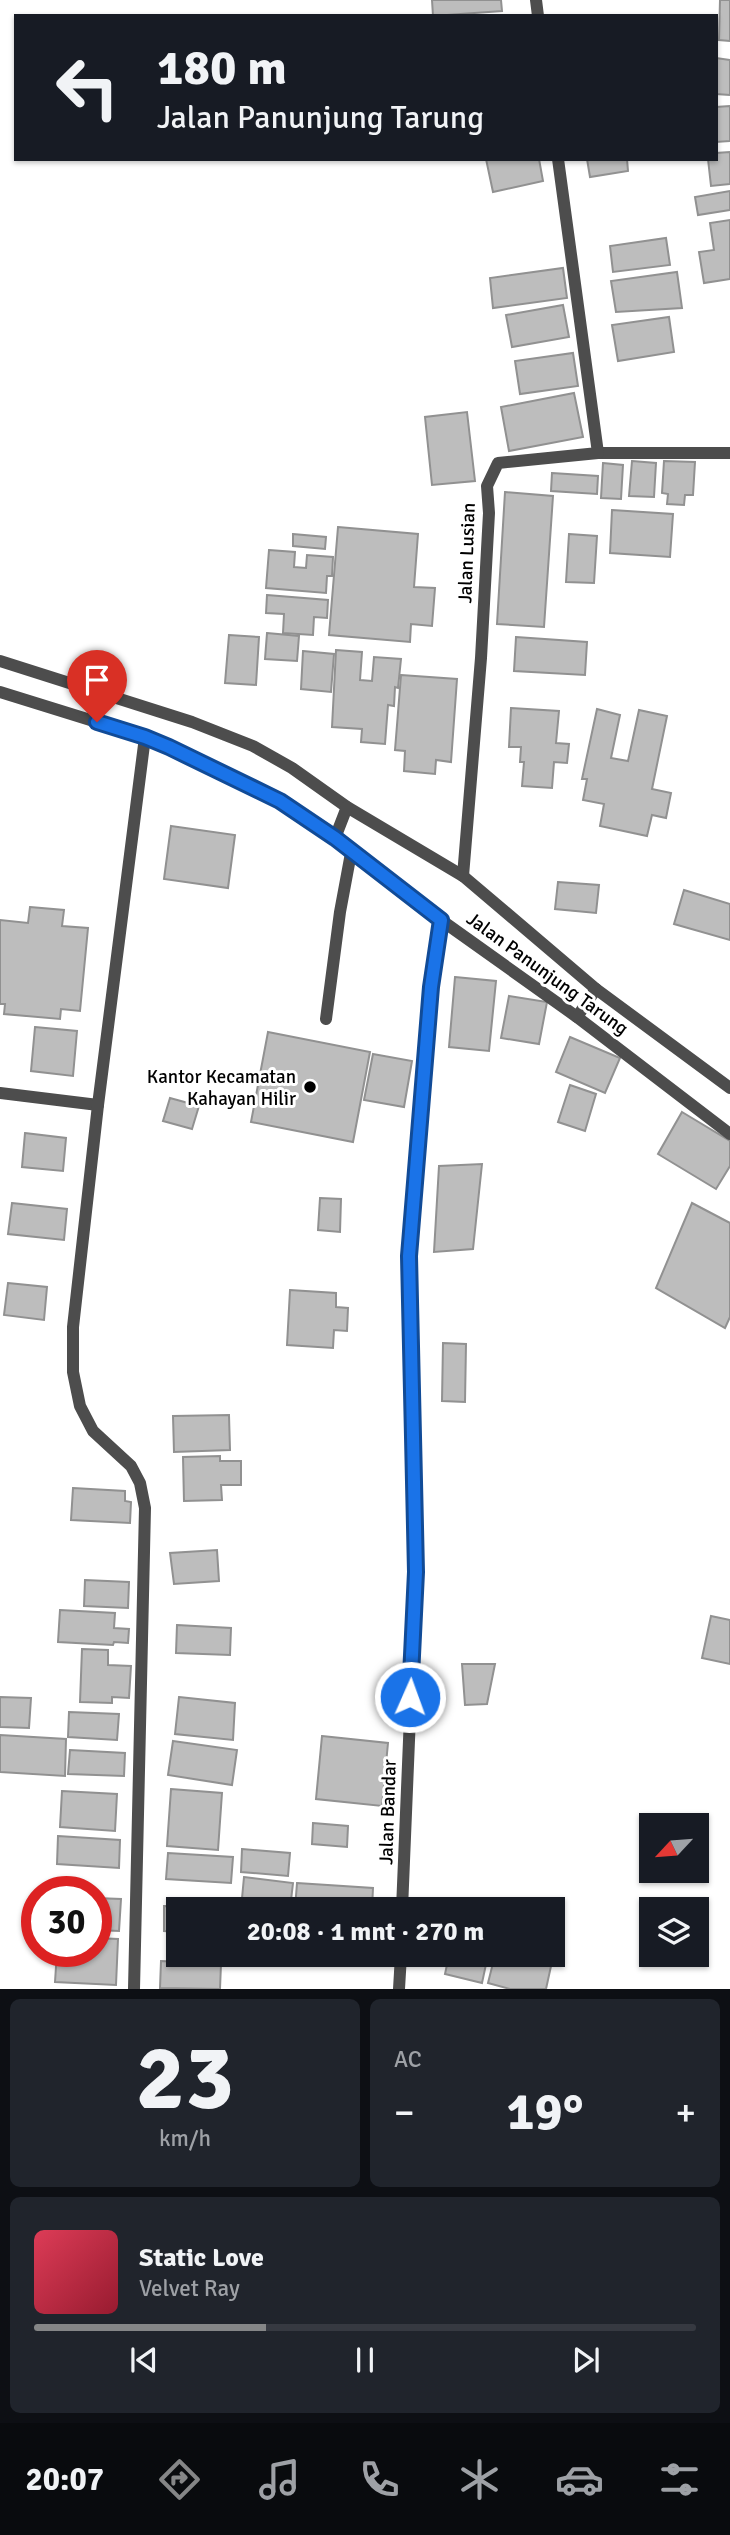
<!DOCTYPE html>
<html lang="id">
<head>
<meta charset="utf-8">
<style>
	:root { --surface:#171b24; --page:#20242c; --text:#f1f3f6; --muted:#9ea1a6; --line:#363941; --accent:#858687 }
	body { margin:0; font-family:Signika,sans-serif; background:var(--page); color:var(--text); height:100vh; display:flex; flex-direction:column; font-size:26px; white-space:nowrap }
	* { box-sizing:border-box; margin:0 }
	p { font-size:23px; color:var(--muted) }
	.icon { flex:none; width:38px; height:38px; fill:none; stroke:currentColor; stroke-width:2; stroke-linecap:round; stroke-linejoin:round }
	.map { position:relative; height:1989px; overflow:hidden }
	.sheet { display:flex; flex-direction:column; gap:10px; padding:10px; background:#0d0f14; flex:1 }
	.sheet>* { flex:none }
	.banner { position:absolute; left:14px; top:14px; width:704px; height:147px; border-radius:0px; box-shadow:0 2px 5px #0004; background:#171b24; color:var(--text); overflow:hidden }
	.needle { width:46px; rotate:244deg }
	.buttons { position:absolute; left:639px; top:1813px; display:grid; gap:14px }
	.buttons a { display:grid; place-items:center; width:70px; height:70px; border-radius:0px; background:var(--surface); box-shadow:0 2px 5px #0004; font-size:35px }
	.speed { position:absolute; left:21px; top:1876px; display:flex; gap:14px; font-size:35px; font-weight:700; text-align:center }
	.speed>* { display:grid; place-content:center; width:91px; height:91px; border-radius:50%; background:var(--surface); box-shadow:0 2px 5px #0004; line-height:1 }
	.speed .limit { border:10px solid #d22; background:#fff; color:#111 }
	.pin { position:absolute; display:grid; place-items:center; width:60px; height:60px; color:#fff; margin:-72px -30px; border-radius:50% 50% 50% 0; rotate:-45deg; box-shadow:0 0 7px #0007 }
	.pin .icon { rotate:45deg }
	.me { position:absolute; width:77px; margin:-38px; rotate:2deg; stroke-linejoin:round; filter:drop-shadow(0 0 5px #0008) }
	.turn { display:flex; align-items:center; gap:24px; height:147px; padding:0 28px; font-size:32px }
	.turn .icon { width:91px; height:91px; stroke-width:2.5 }
	.turn b { display:block; font-size:49px; line-height:60px }
	.big { font-size:52px; font-weight:800; line-height:1.1 }
	.sheet .tile { flex:1; display:flex; flex-direction:column; justify-content:center; gap:10px; min-width:0; padding:0 24px; border-radius:10px; background:var(--page) }
	.sheet .dial { align-items:center; gap:0 }
	.dial b { font-size:91px; line-height:1 }
	.song { display:flex; align-items:center; gap:21px }
	.cover { width:84px; height:84px; border-radius:10px; background:linear-gradient(135deg,hsl(350 70% 55%),hsl(350 70% 35%)) }
	.played { height:7px; border-radius:4px; background:linear-gradient(90deg,var(--accent) 35%,var(--line) 35%) }
	.keys { display:flex; justify-content:space-around; direction:ltr }
	.heat { display:flex; justify-content:space-between; align-items:center; font-size:38px; direction:ltr }
	.sheet .tiles { flex:1; display:grid; gap:10px; grid-template-columns:1fr 1fr }
	.tile:last-child { grid-column:span 2 }
	.trip { position:absolute; left:166px; top:1897px; width:399px; height:70px; border-radius:0px; background:var(--surface); box-shadow:0 2px 5px #0004; font-weight:800; line-height:70px; text-align:center }
	.menu { display:flex; height:112px; justify-content:space-around; align-items:center; background:#090b0e; color:var(--muted) }
	.menu .icon { width:49px; height:49px }
	.menu .current { color:var(--accent) }
	.menu b { font-size:32px; color:var(--text) }
	.map>svg:first-child { display:block }
	.building { fill:#bdbdbd; stroke:#919191; stroke-width:2 }
	.lines { fill:none; stroke-linecap:round; stroke-linejoin:round }
	.minor { stroke:#4d4d4d; stroke-width:12 }
	.route-casing { stroke:#114b97; stroke-width:18 }
	.route { stroke:#1a73e8; stroke-width:12 }
	.poi-dot { fill:#000; stroke:#fff; stroke-width:2.5 }
	.labels { text-anchor:middle; stroke-width:6; stroke-linejoin:round; paint-order:stroke }
	.street-label { font-size:19px; fill:#000; stroke:#fff }
	.poi-label { font-size:19px; fill:#000; stroke:#fff; text-anchor:end }
</style>
</head>
<body>
<div class="map">
<svg width="730" height="1989" viewBox="0 0 730 1989">
	<rect width="100%" height="100%" fill="#fff"/>
	<g class="building">
		<path d="M432,0H501L502,11L433,16Z"/>
		<path d="M720,0H730V41L719,40Z"/>
		<path d="M716,58L730,60V95L716,94Z"/>
		<path d="M730,106V141L716,142V107Z"/>
		<path d="M730,152V184L711,186L708,159H716V153Z"/>
		<path d="M486,159H539L543,181L493,192Z"/>
		<path d="M587,159H627L628,171L590,177Z"/>
		<path d="M730,191V210L698,215L695,197Z"/>
		<path d="M730,220V279L704,283L699,252L714,250L710,223Z"/>
		<path d="M666,238L670,265L613,272L610,246Z"/>
		<path d="M563,268L567,298L493,308L490,278Z"/>
		<path d="M677,272L682,308L616,312L611,281Z"/>
		<path d="M563,305L569,337L512,347L506,315Z"/>
		<path d="M669,317L674,352L618,361L612,325Z"/>
		<path d="M573,353L578,386L520,394L515,361Z"/>
		<path d="M574,393L583,437L509,451L501,407Z"/>
		<path d="M467,412L475,481L432,485L425,417Z"/>
		<path d="M632,461L656,463L654,497L629,496Z"/>
		<path d="M664,461L695,462L693,495H685L684,505L667,504L668,494L662,493Z"/>
		<path d="M603,463L623,465L621,499L601,498Z"/>
		<path d="M552,473L598,476L597,494L551,491Z"/>
		<path d="M505,492L553,496L544,627L497,624Z"/>
		<path d="M612,510L673,514L670,557L610,553Z"/>
		<path d="M338,527L418,534L414,587L435,588L432,626L411,624L410,642L329,635Z"/>
		<path d="M293,534L326,537L325,549L293,546Z"/>
		<path d="M569,534L597,536L594,583L566,582Z"/>
		<path d="M269,550L295,552L294,567L306,568L307,555L333,557L332,576H327L326,593L266,588Z"/>
		<path d="M267,595L328,600L327,618L314,617L313,635L283,633L284,614L266,613Z"/>
		<path d="M267,633L299,636L297,661L265,659Z"/>
		<path d="M229,635L259,637L256,685L225,683Z"/>
		<path d="M516,637L587,642L585,675L514,671Z"/>
		<path d="M336,650L362,652L360,680L372,681L374,657L401,659L398,688L395,687L394,706L388,705L385,744L361,742L362,729L332,727Z"/>
		<path d="M303,651L334,654L331,692L301,689Z"/>
		<path d="M401,675L457,679L451,762L436,760L435,774L404,771L405,751L395,750Z"/>
		<path d="M511,708L559,711L556,743L569,744L567,763L554,762L552,788L522,786L524,762H520L521,747H509Z"/>
		<path d="M597,709L620,715L611,758L628,761L639,710L667,716L652,789L671,793L666,818L652,815L647,836L600,826L604,804L583,800L587,779H582Z"/>
		<path d="M171,826L235,835L228,888L164,879Z"/>
		<path d="M558,882L599,885L596,913L555,909Z"/>
		<path d="M684,890L730,904V940L674,924Z"/>
		<path d="M30,907L64,910L62,926L88,928L80,1011L61,1009L60,1019L4,1014L5,1004H0V920L28,923Z"/>
		<path d="M455,977L496,981L489,1051L449,1047Z"/>
		<path d="M509,996L547,1002L539,1044L501,1038Z"/>
		<path d="M35,1027L77,1031L73,1076L31,1071Z"/>
		<path d="M268,1032L370,1052L353,1142L251,1122Z"/>
		<path d="M570,1037L620,1058L605,1093L556,1072Z"/>
		<path d="M373,1054L412,1061L404,1107L364,1100Z"/>
		<path d="M570,1085L596,1094L585,1131L558,1122Z"/>
		<path d="M170,1098L199,1106L192,1129L163,1121Z"/>
		<path d="M682,1112L730,1141V1166L716,1189L658,1154Z"/>
		<path d="M25,1133L66,1138L63,1171L22,1167Z"/>
		<path d="M482,1164L473,1249L434,1252L439,1166Z"/>
		<path d="M320,1198L341,1199L340,1232L318,1230Z"/>
		<path d="M12,1203L67,1209L64,1240L8,1234Z"/>
		<path d="M692,1203L730,1223V1317L725,1328L656,1288Z"/>
		<path d="M8,1283L47,1287L44,1320L4,1315Z"/>
		<path d="M290,1290L336,1293V1307L348,1308L347,1331L334,1330L333,1348L287,1345Z"/>
		<path d="M443,1343L466,1344L465,1402L442,1401Z"/>
		<path d="M229,1415L230,1450L174,1452L173,1416Z"/>
		<path d="M220,1456V1461H241V1485H221L222,1500L184,1501L183,1457Z"/>
		<path d="M73,1488L125,1491V1501L131,1502L130,1523L71,1520Z"/>
		<path d="M217,1550L219,1581L174,1584L170,1553Z"/>
		<path d="M85,1580L129,1582L128,1608L84,1606Z"/>
		<path d="M60,1610L115,1613L114,1628L129,1629L128,1643L114,1642L113,1645L58,1642Z"/>
		<path d="M711,1616L730,1620V1664L702,1658Z"/>
		<path d="M177,1625L231,1628L230,1655L176,1653Z"/>
		<path d="M82,1649L108,1650V1665L131,1666L129,1698L112,1697V1703L80,1702Z"/>
		<path d="M462,1664H495L487,1704L465,1705Z"/>
		<path d="M0,1697L31,1698L29,1728L0,1727Z"/>
		<path d="M179,1697L235,1703L233,1740L175,1734Z"/>
		<path d="M69,1712L119,1714L117,1740L68,1737Z"/>
		<path d="M0,1735L66,1739L65,1776L0,1772Z"/>
		<path d="M322,1736L388,1743L382,1806L316,1799Z"/>
		<path d="M173,1741L237,1750L232,1785L168,1775Z"/>
		<path d="M70,1750L125,1753L124,1776L68,1774Z"/>
		<path d="M171,1789L222,1793L218,1850L167,1846Z"/>
		<path d="M62,1791L117,1794L115,1831L60,1827Z"/>
		<path d="M313,1823L348,1826L347,1847L312,1844Z"/>
		<path d="M58,1836L120,1840L119,1868L57,1864Z"/>
		<path d="M242,1849L290,1853L288,1876L241,1872Z"/>
		<path d="M168,1853L233,1857L231,1883L166,1879Z"/>
		<path d="M244,1877L293,1883L290,1909H241Z"/>
		<path d="M297,1883L373,1888L372,1909H295Z"/>
		<path d="M96,1898L121,1899L119,1931L96,1930Z"/>
		<path d="M164,1906L226,1907V1909H178V1932L164,1931Z"/>
		<path d="M553,1930L563,1932L558,1957L551,1955H553Z"/>
		<path d="M96,1938L118,1939L116,1985L55,1982L57,1951H96Z"/>
		<path d="M449,1955H488L482,1983L445,1974Z"/>
		<path d="M495,1955H543L553,1957L546,1989H510L488,1983Z"/>
		<path d="M161,1961L221,1964L220,1989L160,1988Z"/>
	</g>
	<g class="lines">
		<g class="minor">
			<path d="M536,0L538,16"/>
			<path d="M598,453H730"/>
			<path d="M0,661L192,722L253,746L292,768L347,807L463,876L596,989L730,1088"/>
			<path d="M0,692L145,737L194,758L280,801L335,838L441,920L577,1017L730,1134"/>
			<path d="M335,838L347,807"/>
			<path d="M463,876L481,658L489,513L487,486L498,463L598,453L558,159"/>
			<path d="M577,1017L596,989"/>
			<path d="M326,1019L340,912L351,853"/>
			<path d="M0,1093L98,1105"/>
			<path d="M402,1909L416,1572L409,1256L431,987L441,920"/>
			<path d="M134,1989L145,1508L140,1483L131,1466L93,1431L80,1406L73,1372V1327L98,1105L145,737"/>
			<path d="M399,1989L401,1955"/>
		</g>
	</g>
	<g class="lines">
		<g class="route-casing">
			<path id="route" d="M97,722L145,737L169,747L280,801L335,838L441,920L431,987L409,1256L416,1572L410,1697"/>
		</g>
		<use href="#route" class="route"/>
	</g>
	<circle class="poi-dot" cx="310" cy="1087" r="7"/>
	<g class="labels">
		<g class="street-label">
			<text transform="translate(466 553) rotate(-88)" y="7">Jalan Lusian</text>
			<text transform="translate(548 973) rotate(36)" y="7">Jalan Panunjung Tarung</text>
			<text transform="translate(387 1812) rotate(-88)" y="7">Jalan Bandar</text>
		</g>
		<g class="poi-label">
			<text x="296" y="1083">Kantor Kecamatan<tspan x="296" dy="22">Kahayan Hilir</tspan></text>
		</g>
	</g>
</svg>
<div class="buttons">
<a><svg class="needle" viewBox="-14 -14 28 28"><path d="M0-13l5 13h-10z" fill="#e53935"/><path d="M0 13l5-13h-10z" fill="#9ea1a6"/></svg></a>
<a><svg class="icon" aria-label="layers" viewBox="0 0 24 24"><path d="M12 4l9 5-9 5-9-5zM3 14l9 5 9-5"/></svg></a>
</div>
<div class="speed"><div class="limit">30</div></div>
<div class="pin" style="left:97px;top:722px;background:#d93025"><svg class="icon" aria-label="arrive" viewBox="0 0 24 24"><path d="M6 21V4h12l-3 4 3 4H6"/></svg></div>
<svg class="me" style="left:410px;top:1697px" viewBox="-20 -20 40 40"><circle r="17" fill="#1a73e8" stroke="#fff" stroke-width="3"/><path d="M0-11L8 9 0 5-8 9z" fill="#fff"/></svg>
<div class="trip">20:08 · 1 mnt · 270 m</div>
<div class="banner">
<div class="turn"><svg class="icon" aria-label="left" viewBox="0 0 24 24"><path d="M17 20v-9H6M10 6l-5 5 5 5"/></svg><div><b>180 m</b>Jalan Panunjung Tarung</div></div>
</div>
</div>
<section class="sheet">
<div class="tiles">
<div class="tile dial"><b>23</b><p>km/h</p></div>
<div class="tile"><p>AC</p>
<div class="heat"><a>−</a><b class="big">19°</b><a>+</a></div>
</div>
<div class="tile">
<div class="song"><i class="cover"></i><div><b>Static Love</b><p>Velvet Ray</p></div></div>
<div class="played"></div>
<div class="keys"><svg class="icon" aria-label="previous" viewBox="0 0 24 24"><path d="M18 5L8 12l10 7zM5 5v14"/></svg><svg class="icon" aria-label="pause" viewBox="0 0 24 24"><path d="M8 5v14M16 5v14"/></svg><svg class="icon" aria-label="next" viewBox="0 0 24 24"><path d="M6 5l10 7-10 7zM19 5v14"/></svg></div>
</div>
</div>
</section>
<nav class="menu">
<b>20:07</b>
<svg class="icon current" aria-label="directions" viewBox="0 0 24 24"><path d="M12 3l9 9-9 9-9-9zM9 14v-3h6M13 9l2 2-2 2"/></svg>
<svg class="icon" aria-label="music" viewBox="0 0 24 24"><path d="M9 18V5l10-2v13"/><circle cx="6" cy="18" r="3"/><circle cx="16" cy="16" r="3"/></svg>
<svg class="icon" aria-label="phone" viewBox="0 0 24 24"><path d="M5 4h4l2 5-3 2q2 4 5 5l2-3 5 2v4C11 20 4 13 5 4z"/></svg>
<svg class="icon" aria-label="climate" viewBox="0 0 24 24"><path d="M12 3v18M4 7l16 10M4 17L20 7"/></svg>
<svg class="icon" aria-label="car" viewBox="0 0 24 24"><path d="M5 17H2v-5l4-1 3-4h7l3 4 3 1v5h-3M9 17h6M6 11h13"/><circle cx="7" cy="17" r="2"/><circle cx="17" cy="17" r="2"/></svg>
<svg class="icon" aria-label="filters" viewBox="0 0 24 24"><path d="M4 7h16M4 17h16"/><circle cx="9" cy="7" r="2"/><circle cx="15" cy="17" r="2"/></svg>
</nav>
</body>
</html>
